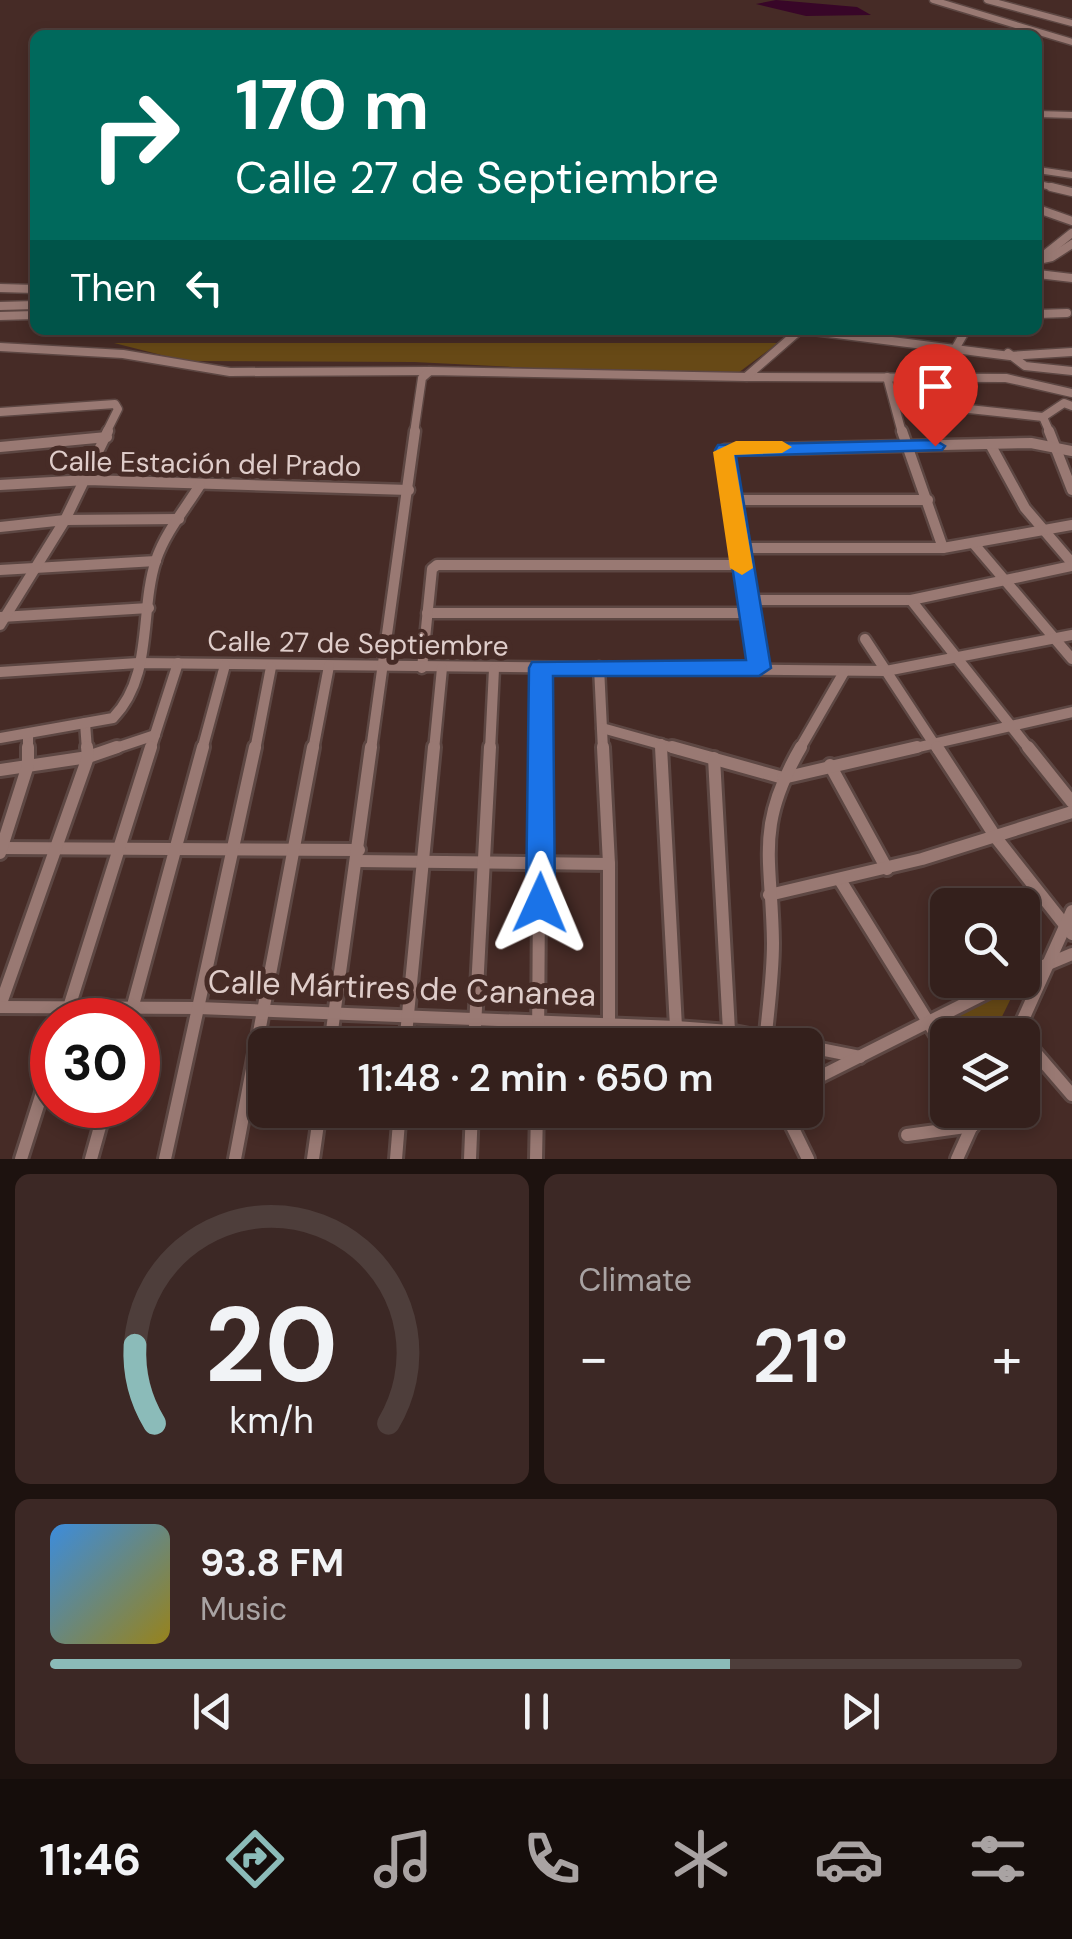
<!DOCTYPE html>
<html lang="en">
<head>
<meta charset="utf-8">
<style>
	:root { --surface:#34201c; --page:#3c2825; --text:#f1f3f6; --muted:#a9a3a3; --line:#4e3e3b; --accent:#8bbbb9 }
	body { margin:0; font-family:"DM Sans",sans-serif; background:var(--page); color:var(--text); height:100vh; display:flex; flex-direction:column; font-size:38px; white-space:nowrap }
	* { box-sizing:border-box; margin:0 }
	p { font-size:32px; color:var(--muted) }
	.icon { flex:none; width:55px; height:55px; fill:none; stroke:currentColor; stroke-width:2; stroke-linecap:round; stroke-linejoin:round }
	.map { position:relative; height:1159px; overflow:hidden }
	.panel { display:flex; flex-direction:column; gap:15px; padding:15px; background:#1d120f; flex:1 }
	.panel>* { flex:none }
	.hud { position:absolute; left:30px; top:30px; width:1012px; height:305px; border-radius:15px; box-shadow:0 5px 15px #0003,0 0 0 2px var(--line); background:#00695c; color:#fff; overflow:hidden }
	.buttons { position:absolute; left:930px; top:888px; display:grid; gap:20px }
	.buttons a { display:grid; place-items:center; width:110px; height:110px; border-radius:15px; background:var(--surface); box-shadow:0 5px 15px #0003,0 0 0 2px var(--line); font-size:50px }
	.speed { position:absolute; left:30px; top:998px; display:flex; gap:20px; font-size:50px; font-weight:700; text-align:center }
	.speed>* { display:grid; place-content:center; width:130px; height:130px; border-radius:50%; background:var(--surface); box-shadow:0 5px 15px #0003,0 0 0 2px var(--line); line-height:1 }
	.speed .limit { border:15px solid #d22; background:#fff; color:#111 }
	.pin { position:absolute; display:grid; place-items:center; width:85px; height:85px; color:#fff; margin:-102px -42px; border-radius:50% 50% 50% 0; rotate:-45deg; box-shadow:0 0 10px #0007 }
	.pin .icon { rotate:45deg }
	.me { position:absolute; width:110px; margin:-55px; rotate:1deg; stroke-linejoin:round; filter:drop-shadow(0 0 8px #0008) }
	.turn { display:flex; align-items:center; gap:35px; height:210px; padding:0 40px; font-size:45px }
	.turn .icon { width:130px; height:130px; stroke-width:2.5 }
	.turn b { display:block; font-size:70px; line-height:85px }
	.then { display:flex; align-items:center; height:95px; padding:0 40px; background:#0003; gap:20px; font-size:38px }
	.big { font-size:75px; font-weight:600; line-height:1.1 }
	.panel .card { flex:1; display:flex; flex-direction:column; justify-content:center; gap:15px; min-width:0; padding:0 35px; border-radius:15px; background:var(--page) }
	.panel .dial { align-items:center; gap:0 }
	.dial svg { height:260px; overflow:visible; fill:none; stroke:var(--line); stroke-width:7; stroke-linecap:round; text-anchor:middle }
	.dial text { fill:var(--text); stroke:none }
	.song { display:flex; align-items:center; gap:30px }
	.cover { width:120px; height:120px; border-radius:15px; background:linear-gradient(135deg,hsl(210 70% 55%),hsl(50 70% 35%)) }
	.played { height:10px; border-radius:5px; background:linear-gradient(90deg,var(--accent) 70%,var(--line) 70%) }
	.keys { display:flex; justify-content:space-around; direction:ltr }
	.heat { display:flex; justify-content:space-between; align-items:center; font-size:55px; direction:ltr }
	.panel .tiles { flex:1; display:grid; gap:15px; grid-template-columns:1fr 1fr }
	.card:last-child { grid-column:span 2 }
	.trip { position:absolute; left:248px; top:1028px; width:575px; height:100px; border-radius:15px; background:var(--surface); box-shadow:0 5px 15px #0003,0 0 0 2px var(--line); font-weight:600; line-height:100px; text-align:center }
	.tab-bar { display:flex; height:160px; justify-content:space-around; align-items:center; background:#150d0b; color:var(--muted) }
	.tab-bar .icon { width:70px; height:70px }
	.tab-bar .active { color:var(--accent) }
	.tab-bar b { font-size:45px; color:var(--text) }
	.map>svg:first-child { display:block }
	.green { fill:#674916 }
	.water { fill:#380628 }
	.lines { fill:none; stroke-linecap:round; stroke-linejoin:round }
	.street-far3-casing { stroke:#5d4743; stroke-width:9 }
	.street-far2-casing { stroke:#5d4743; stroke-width:11 }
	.street-far1-casing { stroke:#5d4743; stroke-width:15 }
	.street-casing { stroke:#5d4743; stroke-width:18 }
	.street-far3 { stroke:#997973; stroke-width:6 }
	.street-far2 { stroke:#997973; stroke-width:8 }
	.street-far1 { stroke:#997973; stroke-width:10 }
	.street { stroke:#997973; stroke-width:12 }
	.route { fill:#1a73e8; stroke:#114b97; stroke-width:2.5 }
	.slow { fill:#f59e0b }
	.labels { text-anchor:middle; stroke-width:10; stroke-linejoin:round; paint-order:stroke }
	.street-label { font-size:28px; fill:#dfcdca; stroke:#462b26 }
	.near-street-label { font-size:32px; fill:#dfcdca; stroke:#462b26 }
</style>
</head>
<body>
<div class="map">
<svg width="1072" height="1159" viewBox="0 0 1072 1159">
	<rect width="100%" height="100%" fill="#462b26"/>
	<g class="green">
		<path d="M114,343H778L738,373L611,372L414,362L185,361Z"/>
		<path d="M1017,986L993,1035H949L942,1022Z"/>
	</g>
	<path class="water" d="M776,0L857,7L871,15L806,16L756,4Z"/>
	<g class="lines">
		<g class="street-far3-casing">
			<g id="street-far3">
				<path d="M933,0L1072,42"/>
				<path d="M987,0L1072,23"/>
				<path d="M1038,114L1072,115"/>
				<path d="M1038,170L1072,175"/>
				<path d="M1043,185L1061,189"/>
			</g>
		</g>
		<g class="street-far2-casing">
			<g id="street-far2">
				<path d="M1051,187L1072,192"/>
				<path d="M1038,209L1072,221"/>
				<path d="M1038,260L1072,233"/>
				<path d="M1038,260L1052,257L1072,244"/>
				<path d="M1038,274L1072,278"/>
				<path d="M0,288L35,289"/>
				<path d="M0,306L35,305"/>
				<path d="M1038,314L1067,313"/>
				<path d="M0,316L35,315"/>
				<path d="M805,330L1010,356L1072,352"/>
				<path d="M0,347L123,354L230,372L429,371"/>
				<path d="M955,349L966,330"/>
				<path d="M1008,353L1025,366L1072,371"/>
				<path d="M747,377L1006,378L1072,393"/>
				<path d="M887,377L902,433"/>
				<path d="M894,401L1043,417"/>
				<path d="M0,412L115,404L118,409L106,433"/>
				<path d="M414,433L422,378L430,371L746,377L800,330"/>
				<path d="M1050,433L1043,417L1064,403L1072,406"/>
			</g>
		</g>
		<g class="street-far1-casing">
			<g id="street-far1">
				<path d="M902,431L943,548"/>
				<path d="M1049,431L1072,490"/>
				<path d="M990,444L1025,508L1072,563"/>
				<path d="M0,447L107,437"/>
				<path d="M0,485L87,480L409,490"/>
				<path d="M732,500H928"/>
				<path d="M0,527L65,520L179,519"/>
				<path d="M974,544L1072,659"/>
				<path d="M739,548H943L1072,525"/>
				<path d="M0,570L156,561"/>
				<path d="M746,600H911L1072,566"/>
				<path d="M911,600L1030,750"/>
				<path d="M427,613H749"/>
				<path d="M1,617L149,608"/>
				<path d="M0,625L65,520L108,431"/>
				<path d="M865,639L938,750"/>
				<path d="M599,667L603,750"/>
				<path d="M422,668L432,569L437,565H741"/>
				<path d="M759,668L725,450L1031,443L1072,451"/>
				<path d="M0,672L138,663L886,671L1072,635"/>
				<path d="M85,723L87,750"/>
				<path d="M602,728L681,750"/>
				<path d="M28,734V750"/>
				<path d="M0,738L113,718C154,676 139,612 156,560C165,533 185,509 200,485"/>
				<path d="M661,744V750"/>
				<path d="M110,750L155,735"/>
				<path d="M150,750L178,663"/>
				<path d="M202,750L225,665"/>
				<path d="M255,750L271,667"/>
				<path d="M313,750L329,666"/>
				<path d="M371,750L415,431"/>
				<path d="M434,750L442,668"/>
				<path d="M490,750L494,669"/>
				<path d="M540,750L541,668"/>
				<path d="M799,750L844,672"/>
				<path d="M906,750L1072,712"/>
			</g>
		</g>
		<g class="street-casing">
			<g id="street">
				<path d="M603,747L609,864V1024"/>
				<path d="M661,747L676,1027"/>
				<path d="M672,747L783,778"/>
				<path d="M937,747L997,839L1072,934"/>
				<path d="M1028,747L1072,802"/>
				<path d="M714,758L729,1031"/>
				<path d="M830,765L887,869"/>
				<path d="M0,770L88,757L117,747"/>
				<path d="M783,778L917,747"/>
				<path d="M0,848L359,850"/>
				<path d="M0,853L28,765V747"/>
				<path d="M357,861L609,864"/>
				<path d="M840,880L948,1054"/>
				<path d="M769,895L922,859L1072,812"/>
				<path d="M1022,975L1072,954"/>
				<path d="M0,1006L88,757L87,747"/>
				<path d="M0,1007L199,1008L676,1027L729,1031L800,1045"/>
				<path d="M65,1020L151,747"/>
				<path d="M129,1020L203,747"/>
				<path d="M1016,1035L1072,911"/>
				<path d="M1022,1037L1072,1095"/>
				<path d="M765,1044C768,1011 773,976 773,943C772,858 754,828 801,747"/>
				<path d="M330,1045L371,747"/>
				<path d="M405,1045L434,747"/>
				<path d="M474,1045L490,747"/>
				<path d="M538,1045L540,747"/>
				<path d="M805,1046L860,1057"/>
				<path d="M805,1084L1012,980"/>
				<path d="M784,1110L808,1159"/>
				<path d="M907,1135L973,1126"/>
				<path d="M21,1159L52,1061"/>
				<path d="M91,1159L106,1105"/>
				<path d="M165,1159L255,747"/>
				<path d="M235,1159L313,747"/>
				<path d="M313,1159L320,1110"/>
				<path d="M396,1159L400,1110"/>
				<path d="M470,1159L472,1110"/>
				<path d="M536,1159L537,1110"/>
				<path d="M957,1159L979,1110"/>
			</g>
		</g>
		<use href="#street-far3" class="street-far3"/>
		<use href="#street-far2" class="street-far2"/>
		<use href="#street-far1" class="street-far1"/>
		<use href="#street" class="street"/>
	</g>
	<path class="route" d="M935,440L945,446L942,450L736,456L771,668L759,676H553L555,903L551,911L540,915L530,911L526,903L529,668L532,662L746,660L715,450L718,445Z"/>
	<path class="slow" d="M736,441H782L792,447L782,453L734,455L753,568L742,575L730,568L713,452Z"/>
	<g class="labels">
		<g class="street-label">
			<text transform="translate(205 463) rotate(1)" y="10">Calle Estación del Prado</text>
			<text transform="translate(358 643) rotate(1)" y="10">Calle 27 de Septiembre</text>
		</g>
		<g class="near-street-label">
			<text transform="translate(402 988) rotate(2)" y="11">Calle Mártires de Cananea</text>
		</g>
	</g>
</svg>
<div class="buttons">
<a><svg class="icon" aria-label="search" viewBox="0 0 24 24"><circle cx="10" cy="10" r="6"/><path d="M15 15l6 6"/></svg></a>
<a><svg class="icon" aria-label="layers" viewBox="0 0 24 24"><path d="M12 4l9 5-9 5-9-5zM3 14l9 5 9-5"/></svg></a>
</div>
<div class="speed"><div class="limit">30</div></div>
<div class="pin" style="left:935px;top:446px;background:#d93025"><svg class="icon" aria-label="arrive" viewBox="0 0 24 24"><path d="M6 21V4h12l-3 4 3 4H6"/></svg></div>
<svg class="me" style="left:540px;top:903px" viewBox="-20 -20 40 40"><path d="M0-17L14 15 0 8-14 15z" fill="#1a73e8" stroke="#fff" stroke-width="4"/></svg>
<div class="trip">11:48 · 2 min · 650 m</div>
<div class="hud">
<div class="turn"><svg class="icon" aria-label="right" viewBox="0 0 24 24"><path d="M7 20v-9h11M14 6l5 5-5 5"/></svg><div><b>170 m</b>Calle 27 de Septiembre</div></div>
<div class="then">Then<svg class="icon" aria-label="left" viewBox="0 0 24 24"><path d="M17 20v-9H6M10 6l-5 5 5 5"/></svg></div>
</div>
</div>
<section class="panel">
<div class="tiles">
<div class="card dial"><svg viewBox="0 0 100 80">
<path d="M14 69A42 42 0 1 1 86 69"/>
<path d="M14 69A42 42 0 0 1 8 45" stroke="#8bbbb9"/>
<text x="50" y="56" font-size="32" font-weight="700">20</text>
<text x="50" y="72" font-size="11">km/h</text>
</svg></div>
<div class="card"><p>Climate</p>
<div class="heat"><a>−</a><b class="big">21°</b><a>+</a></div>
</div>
<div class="card">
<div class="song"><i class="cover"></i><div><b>93.8 FM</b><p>Music</p></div></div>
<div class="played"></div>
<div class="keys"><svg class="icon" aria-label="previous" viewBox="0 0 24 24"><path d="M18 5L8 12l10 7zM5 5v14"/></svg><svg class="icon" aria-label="pause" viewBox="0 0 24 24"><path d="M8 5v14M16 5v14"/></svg><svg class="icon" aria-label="next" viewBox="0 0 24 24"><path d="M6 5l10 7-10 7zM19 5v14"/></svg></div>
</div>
</div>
</section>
<nav class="tab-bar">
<b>11:46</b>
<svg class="icon active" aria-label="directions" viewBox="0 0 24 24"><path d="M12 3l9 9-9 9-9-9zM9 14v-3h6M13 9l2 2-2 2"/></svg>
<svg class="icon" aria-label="music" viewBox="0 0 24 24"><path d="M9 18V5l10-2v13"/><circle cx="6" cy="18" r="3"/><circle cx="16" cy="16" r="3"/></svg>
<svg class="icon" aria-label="phone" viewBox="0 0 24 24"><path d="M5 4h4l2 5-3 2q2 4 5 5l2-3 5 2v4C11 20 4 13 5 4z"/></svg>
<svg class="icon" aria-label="climate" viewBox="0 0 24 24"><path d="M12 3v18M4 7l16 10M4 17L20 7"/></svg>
<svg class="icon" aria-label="car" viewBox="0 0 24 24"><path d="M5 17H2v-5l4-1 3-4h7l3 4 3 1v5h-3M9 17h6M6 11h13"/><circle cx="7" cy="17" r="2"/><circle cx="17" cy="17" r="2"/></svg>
<svg class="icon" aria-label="filters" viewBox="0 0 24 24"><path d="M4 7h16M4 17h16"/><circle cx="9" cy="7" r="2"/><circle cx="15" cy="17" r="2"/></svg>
</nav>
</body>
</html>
